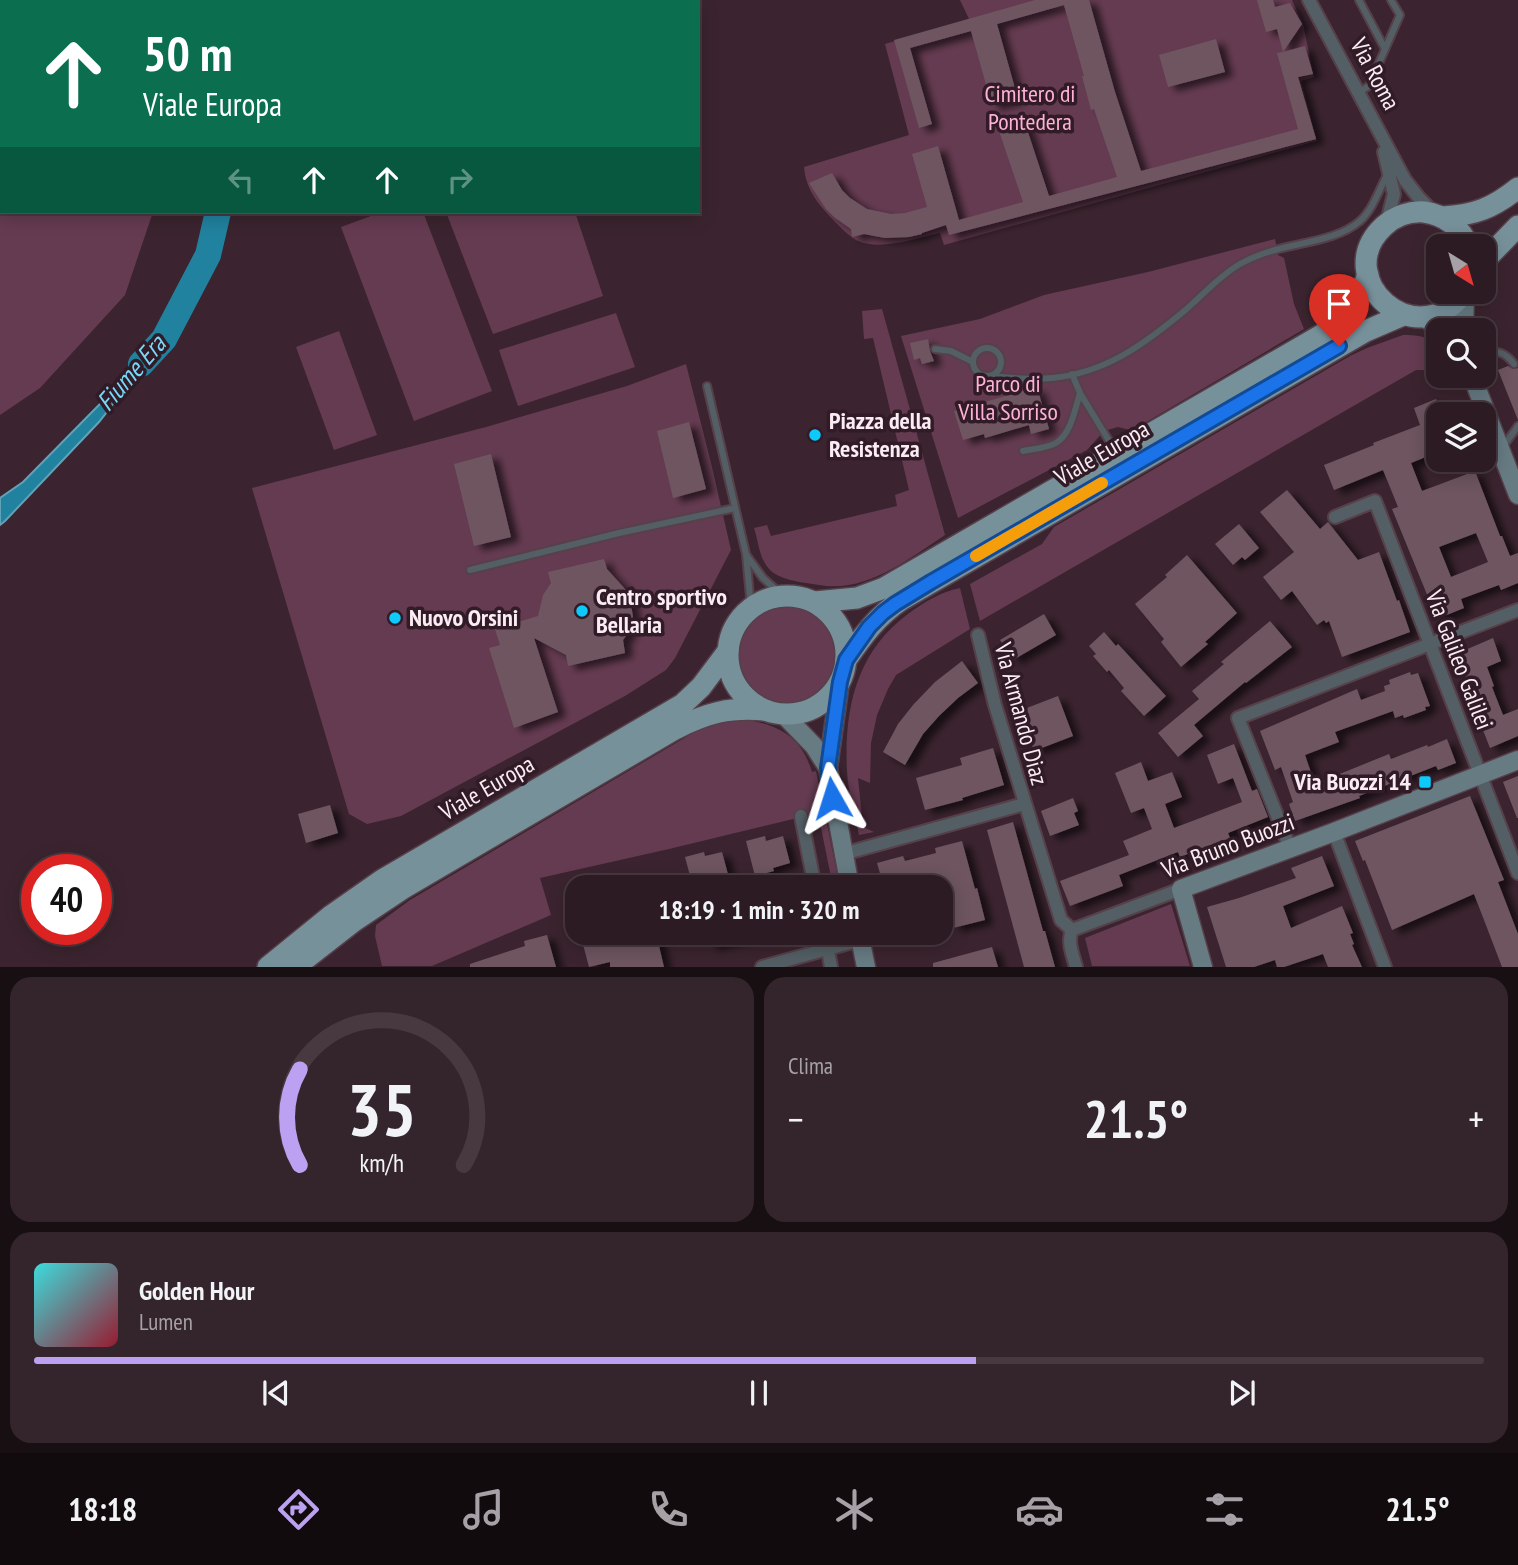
<!DOCTYPE html>
<html lang="it">
<head>
<meta charset="utf-8">
<style>
	:root { --surface:#2c1b23; --page:#34242b; --text:#f1f3f6; --muted:#a6a1a6; --line:#483941; --accent:#bca0f2 }
	body { margin:0; font-family:"PT Sans Narrow",sans-serif; background:var(--page); color:var(--text); height:100vh; display:flex; flex-direction:column; font-size:26px; white-space:nowrap }
	* { box-sizing:border-box; margin:0 }
	p { font-size:23px; color:var(--muted) }
	.icon { flex:none; width:38px; height:38px; fill:none; stroke:currentColor; stroke-width:2; stroke-linecap:round; stroke-linejoin:round }
	.map { position:relative; height:967px; overflow:hidden }
	.drawer { display:flex; flex-direction:column; gap:10px; padding:10px; background:#180f13; flex:1 }
	.drawer>* { flex:none }
	.hud { position:absolute; left:0px; top:0px; width:700px; height:214px; box-shadow:0 4px 18px #0003,0 0 0 2px var(--line); background:#0b6e4f; color:#fff; overflow:hidden }
	.needle { width:46px; rotate:143deg }
	.controls { position:absolute; left:1426px; top:234px; display:grid; gap:14px }
	.controls a { display:grid; place-items:center; width:70px; height:70px; border-radius:14px; background:var(--surface); box-shadow:0 4px 18px #0003,0 0 0 2px var(--line); font-size:35px }
	.speed { position:absolute; left:21px; top:854px; display:flex; gap:14px; font-size:35px; font-weight:700; text-align:center }
	.speed>* { display:grid; place-content:center; width:91px; height:91px; border-radius:50%; background:var(--surface); box-shadow:0 4px 18px #0003,0 0 0 2px var(--line); line-height:1 }
	.speed .limit { border:10px solid #d22; background:#fff; color:#111 }
	.pin { position:absolute; display:grid; place-items:center; width:60px; height:60px; color:#fff; margin:-72px -30px; border-radius:50% 50% 50% 0; rotate:-45deg; box-shadow:0 0 7px #0007 }
	.pin .icon { rotate:45deg }
	.me { position:absolute; width:77px; margin:-38px; rotate:354deg; stroke-linejoin:round; filter:drop-shadow(0 0 5px #0008) }
	.turn { display:flex; align-items:center; gap:24px; height:147px; padding:0 28px; font-size:32px }
	.turn .icon { width:91px; height:91px; stroke-width:2.5 }
	.turn b { display:block; font-size:49px; line-height:60px }
	.lanes { display:flex; align-items:center; height:66px; padding:0 28px; background:#0003; justify-content:center; gap:35px; direction:ltr }
	.lanes .off { opacity:.35 }
	.big { font-size:52px; font-weight:700; line-height:1.1 }
	.drawer .card { flex:1; display:flex; flex-direction:column; justify-content:center; gap:10px; min-width:0; padding:0 24px; border-radius:21px; background:var(--page) }
	.drawer .dial { align-items:center; gap:0 }
	.dial svg { height:182px; overflow:visible; fill:none; stroke:var(--line); stroke-width:7; stroke-linecap:round; text-anchor:middle }
	.dial text { fill:var(--text); stroke:none }
	.song { display:flex; align-items:center; gap:21px }
	.cover { width:84px; height:84px; border-radius:10px; background:linear-gradient(135deg,hsl(180 70% 55%),hsl(350 70% 35%)) }
	.played { height:7px; border-radius:4px; background:linear-gradient(90deg,var(--accent) 65%,var(--line) 65%) }
	.keys { display:flex; justify-content:space-around; direction:ltr }
	.heat { display:flex; justify-content:space-between; align-items:center; font-size:38px; direction:ltr }
	.drawer .tiles { flex:1; display:grid; gap:10px; grid-template-columns:1fr 1fr }
	.card:last-child { grid-column:span 2 }
	.trip { position:absolute; left:565px; top:875px; width:388px; height:70px; border-radius:21px; background:var(--surface); box-shadow:0 4px 18px #0003,0 0 0 2px var(--line); font-weight:700; line-height:70px; text-align:center }
	.tab-bar { display:flex; height:112px; justify-content:space-around; align-items:center; background:#120b0e; color:var(--muted) }
	.tab-bar .icon { width:49px; height:49px }
	.tab-bar .selected { color:var(--accent) }
	.tab-bar b { font-size:32px; color:var(--text) }
	.map>svg:first-child { display:block }
	.green { fill:#653b51 }
	.water { fill:#21829f; stroke:#62a2b8; stroke-width:2 }
	.lines { fill:none; stroke-linecap:round; stroke-linejoin:round }
	.river { stroke:#21829f; stroke-width:26 }
	.building { fill:#6e5561; fill-rule:evenodd; filter:url(#shadow) }
	.lane-casing { stroke:#56404a; stroke-width:10 }
	.street-casing { stroke:#56404a; stroke-width:16 }
	.secondary-casing { stroke:#56404a; stroke-width:21 }
	.primary-casing { stroke:#56404a; stroke-width:24 }
	.lane { stroke:#535f64; stroke-width:6 }
	.street { stroke:#535f64; stroke-width:12 }
	.secondary { stroke:#677b83; stroke-width:18 }
	.primary { stroke:#77919b; stroke-width:21 }
	.route-casing { stroke:#114b97; stroke-width:18 }
	.route { stroke:#1a73e8; stroke-width:12 }
	.slow { stroke:#f59e0b; stroke-width:12 }
	.poi-dot { fill:#0dcafa; stroke:#301b26; stroke-width:2.5 }
	.labels { text-anchor:middle; stroke-width:7; stroke-linejoin:round; paint-order:stroke }
	.street-label { font-size:24px; fill:#fbecf3; stroke:#301b26 }
	.park-label { font-size:24px; fill:#ffb2d8; stroke:#301b26 }
	.poi-label { font-size:24px; font-weight:bold; fill:#fbecf3; stroke:#301b26; text-anchor:start }
	.water-label { font-size:26px; font-style:italic; fill:#79d7f8; stroke:#301b26 }
</style>
</head>
<body>
<div class="map">
<svg width="1518" height="967" viewBox="0 0 1518 967">
	<defs>
		<filter id="shadow"><feDropShadow dx="8" dy="4.5" stdDeviation="3.5" flood-color="#0009"/></filter>
	</defs>
	<rect width="100%" height="100%" fill="#3b242f"/>
	<g class="green">
		<path d="M0,0H192V2H2V212H153L125,295L40,388L0,415Z"/>
		<path d="M960,0H1292L1303,24L1314,77L1301,81L1317,141L944,245L940,233C917,238 881,251 858,241C848,236 833,220 825,211C814,199 805,184 804,167L909,135L885,44L969,19Z"/>
		<path d="M382,212H423L492,391L414,421L341,227Z"/>
		<path d="M446,212H575L603,296L493,334Z"/>
		<path d="M1275,239L1278,255L1284,258L1294,304L1304,329L1143,424L1130,430L1118,427L1104,431L1087,450L958,518L901,336L980,319L1044,295L1148,272Z"/>
		<path d="M882,309L945,535C910,558 870,590 826,586C817,585 808,583 799,582C786,579 773,576 766,565C759,555 758,540 754,528L767,525L771,536L897,506L895,495L909,490L873,338L864,339L862,311Z"/>
		<path d="M616,313L635,367L518,406L499,350Z"/>
		<path d="M339,331L377,435L334,450L296,347Z"/>
		<path d="M1403,335C1416,335 1427,336 1437,344L1438,370H1416L980,621L970,584L1042,544L1054,527L1350,356L1367,348Z"/>
		<path d="M686,364L712,467L731,550L675,658L666,670L625,696L401,816L367,824L349,814L252,488L486,427L627,386Z"/>
		<path d="M960,588L970,629L896,675L888,689L877,715L871,743L870,783L858,778L863,827L874,832L859,835C855,814 848,792 847,771C844,710 856,652 908,614C924,602 941,592 960,588Z"/>
		<circle cx="788" cy="656" r="50"/>
		<path d="M748,720C782,726 802,739 812,772L816,771L840,887H833L818,813L669,849L540,878L551,915L432,966H382L375,936L376,925L410,900L698,730L721,722Z"/>
		<path d="M1171,904L1190,966H1092L1085,938Z"/>
	</g>
	<path class="water" d="M164,339L99,422L5,521L0,525V498L23,482Z"/>
	<g class="lines">
		<g class="river">
			<path d="M250,2V0"/>
			<path d="M141,364L164,339L208,255L218,212"/>
		</g>
	</g>
	<g class="building">
		<path d="M1035,0H1089L1115,92L1141,171L1298,129L1277,53L1283,52L1277,29L1266,32L1257,0H1273L1275,7L1290,3L1302,24L1283,52L1305,46L1313,74L1298,77L1316,139L949,235L946,225L922,233V234L909,237L885,238L864,234L852,237L851,229L834,217L826,209L809,183L832,173L842,190L850,198L867,209L891,214L905,213L927,207L912,154L938,146L959,220L1023,202L998,128L1024,120L1049,196L1117,177L1094,109L1091,110L1082,76H1084L1064,5L997,24L1018,99L992,106L971,31L910,48L932,124L919,128L894,40Z"/>
		<path d="M1216,39L1225,72L1168,87L1159,55Z"/>
		<path d="M928,339L930,351L934,361L922,364L920,358L914,360L910,343Z"/>
		<path d="M1508,366L1513,369L1518,368V420L1498,370Z"/>
		<path d="M1037,387L1049,429L1031,434L1029,425L985,438L984,434L963,440L954,411Z"/>
		<path d="M1436,399L1442,415H1438V452L1411,463L1422,491L1475,471L1500,536H1502L1510,556L1518,553V583L1501,590L1499,585L1461,599L1464,608L1437,619L1392,509L1398,507L1383,470L1334,490L1324,465L1374,445L1373,443L1420,425L1414,408ZM1476,533L1488,562L1451,577L1439,547Z"/>
		<path d="M689,422L706,489L673,498L657,431Z"/>
		<path d="M491,454L511,537L474,546L454,464Z"/>
		<path d="M1287,490L1320,529L1328,522L1358,560L1379,552L1397,601L1399,600L1410,632L1342,657L1329,621L1326,623L1324,620L1317,625L1292,591L1281,600L1263,577L1294,552L1260,512Z"/>
		<path d="M1239,524L1259,548L1245,560L1242,557L1233,565L1215,544Z"/>
		<path d="M1187,555L1237,613L1205,642L1208,644L1181,667L1161,642L1164,639L1135,604L1167,577L1165,575Z"/>
		<path d="M604,559L607,569L626,590L630,598L633,617L629,632L623,640L625,653L568,666L566,655L534,638L558,712L514,728L489,648L500,645L495,629L538,616L543,595L551,583L548,572Z"/>
		<path d="M1044,614L1056,635L1013,660L1000,640Z"/>
		<path d="M1270,621L1292,647L1246,683L1245,682L1194,725L1203,736L1178,757L1158,733L1199,699L1192,691L1224,664L1221,662Z"/>
		<path d="M1104,632L1116,646L1118,644L1166,696L1144,716L1121,691L1124,688L1109,670L1107,672L1093,656L1096,654L1089,646Z"/>
		<path d="M1493,638L1501,661L1487,667L1494,686L1492,687L1503,715L1518,709V736L1490,748L1464,682L1467,681L1456,654Z"/>
		<path d="M962,661L978,683L958,698L939,716L923,734L905,765L883,752L898,724L913,705L935,682Z"/>
		<path d="M1410,672L1411,675L1418,673L1430,706L1425,707L1426,710L1404,718L1403,715L1395,718L1393,711L1335,732L1339,742L1305,755L1315,784L1389,754L1391,759L1427,745L1428,747L1447,739L1456,763L1438,770L1436,766L1359,796L1360,798L1295,821L1289,804L1293,802L1281,767L1275,770L1260,731L1357,689L1361,700L1385,691L1384,686L1390,684L1389,680Z"/>
		<path d="M1058,696L1073,736L1034,751L1019,711Z"/>
		<path d="M1234,744L1252,791L1257,789L1268,817L1228,833L1230,838L1180,857L1178,852L1119,875L1123,886L1070,906L1060,881L1129,855L1123,841L1152,829L1144,808L1131,813L1115,773L1141,762L1148,781L1172,772L1182,797L1165,804L1174,828L1242,802L1233,778L1218,784L1207,755Z"/>
		<path d="M993,748L1004,785L962,798L963,800L925,810L916,778L962,765L960,758Z"/>
		<path d="M1518,776V818H1517L1503,782Z"/>
		<path d="M1470,796L1504,880L1498,882L1518,934V967H1502L1474,894L1392,930L1365,860L1363,861L1355,841Z"/>
		<path d="M1073,798L1078,811L1074,813L1079,825L1050,836L1041,811Z"/>
		<path d="M330,805L338,833L306,843L298,814Z"/>
		<path d="M1013,822L1043,931H1045L1055,967H1024L987,830Z"/>
		<path d="M765,836L766,841L783,836L790,863L773,868L774,871L755,876L746,841Z"/>
		<path d="M962,841L975,889L977,888L985,920L953,928L942,884L929,887H910L909,883L893,887H884L877,863L903,856L905,861L936,853L935,848Z"/>
		<path d="M704,852L705,856L722,852L729,878L712,883L713,887H693L685,857Z"/>
		<path d="M1322,856L1334,886L1283,906L1291,928L1342,906L1353,933L1350,934L1354,944L1352,945L1362,967H1328L1323,954L1284,967H1277L1275,960L1254,967H1226L1207,907L1239,898L1296,878L1291,868Z"/>
		<path d="M580,933H656L664,967H610V962L589,967Z"/>
		<path d="M706,933H746L747,937L710,946Z"/>
		<path d="M547,935L556,967H470V964L525,946L524,941Z"/>
		<path d="M992,947L998,967H933V963Z"/>
	</g>
	<g class="lines">
		<g class="lane-casing">
			<g id="lane">
				<path d="M1359,0L1385,49"/>
				<path d="M1359,92L1369,86L1400,15L1391,0"/>
				<circle cx="987" cy="362" r="14"/>
				<path d="M935,349L951,351L973,362"/>
				<path d="M1484,351C1498,351 1505,352 1514,364"/>
				<path d="M1072,374L1080,393L1114,449"/>
				<path d="M988,376C1009,378 1031,380 1052,378C1105,373 1143,345 1183,312C1202,296 1219,276 1240,264C1251,258 1263,253 1275,250C1302,242 1338,240 1360,221C1373,209 1379,190 1387,175"/>
				<path d="M707,386L746,554L750,597L747,611"/>
				<path d="M1502,448L1518,426"/>
				<path d="M1023,451C1033,449 1047,448 1056,443C1071,434 1075,409 1080,393"/>
				<path d="M747,556L763,578L783,596"/>
				<path d="M470,570L619,533L735,508"/>
			</g>
		</g>
		<g class="street-casing">
			<g id="street">
				<path d="M1309,0L1405,180L1419,198L1432,211"/>
				<path d="M1384,152L1394,194L1387,222"/>
				<path d="M1335,517L1375,501L1518,873"/>
				<path d="M978,635L995,705L1061,920L1072,930"/>
				<path d="M801,816L815,887"/>
				<path d="M1334,832L1385,967"/>
				<path d="M1290,848L1238,718L1518,610"/>
				<path d="M843,854L1024,804"/>
				<path d="M1072,930L1181,889"/>
				<path d="M1072,930C1067,942 1073,955 1076,967"/>
				<path d="M825,933L831,967"/>
				<path d="M762,967L860,940"/>
			</g>
		</g>
		<g class="secondary-casing">
			<g id="secondary">
				<path d="M1423,317L1443,331"/>
				<path d="M1464,331L1465,292"/>
				<path d="M1472,376L1518,495"/>
				<path d="M840,682L828,768L850,887"/>
				<path d="M783,714L814,746L828,768"/>
				<path d="M859,933L866,967"/>
				<path d="M1203,967L1181,889L1334,832L1518,760"/>
			</g>
		</g>
		<g class="primary-casing">
			<g id="primary">
				<path d="M1443,217C1475,215 1493,208 1518,188"/>
				<path d="M1484,261L1518,226"/>
				<path d="M1464,292C1417,358 1328,278 1384,226C1395,216 1410,211 1424,212C1445,215 1461,228 1469,247"/>
				<circle cx="787" cy="655" r="59"/>
				<path d="M815,602L857,598L884,588L1318,337C1348,320 1356,307 1368,275"/>
				<path d="M846,660C862,637 877,616 901,600L1366,331L1403,315"/>
				<path d="M268,967L332,915L382,880L683,704L701,687L728,651"/>
				<path d="M295,967L354,921L402,889L675,729C707,713 728,707 765,710"/>
			</g>
		</g>
		<use href="#lane" class="lane"/>
		<use href="#street" class="street"/>
		<use href="#secondary" class="secondary"/>
		<use href="#primary" class="primary"/>
	</g>
	<g class="lines">
		<g class="route-casing">
			<path id="route" d="M832,798L828,768L840,682L846,660L869,627L883,613L895,604L931,582L1339,346"/>
		</g>
		<use href="#route" class="route"/>
		<path class="slow" d="M976,556L1102,483"/>
	</g>
	<g class="poi-dot">
		<circle cx="815" cy="435" r="7"/>
		<circle cx="582" cy="611" r="7"/>
		<circle cx="395" cy="618" r="7"/>
		<rect x="1418" y="775" width="14" height="14" rx="3.5"/>
	</g>
	<g class="labels">
		<g class="street-label">
			<text transform="translate(1375 74) rotate(62)" y="8">Via Roma</text>
			<text transform="translate(1102 453) rotate(-30)" y="8">Viale Europa</text>
			<text transform="translate(1459 660) rotate(69)" y="8">Via Galileo Galilei</text>
			<text transform="translate(1021 714) rotate(75)" y="8">Via Armando Diaz</text>
			<text transform="translate(487 788) rotate(-30)" y="8">Viale Europa</text>
			<text transform="translate(1228 846) rotate(-21)" y="8">Via Bruno Buozzi</text>
		</g>
		<g class="park-label">
			<text x="1030" y="102">Cimitero di<tspan x="1030" dy="28">Pontedera</tspan></text>
			<text x="1008" y="392">Parco di<tspan x="1008" dy="28">Villa Sorriso</tspan></text>
		</g>
		<g class="poi-label">
			<text x="829" y="429">Piazza della<tspan x="829" dy="28">Resistenza</tspan></text>
			<text x="596" y="605">Centro sportivo<tspan x="596" dy="28">Bellaria</tspan></text>
			<text x="409" y="626">Nuovo Orsini</text>
			<text x="1411" y="790" text-anchor="end">Via Buozzi 14</text>
		</g>
		<g class="water-label">
			<text transform="translate(131 373) rotate(-49)" y="9">Fiume Era</text>
		</g>
	</g>
</svg>
<div class="controls">
<a><svg class="needle" viewBox="-14 -14 28 28"><path d="M0-13l5 13h-10z" fill="#e53935"/><path d="M0 13l5-13h-10z" fill="#a6a1a6"/></svg></a>
<a><svg class="icon" aria-label="search" viewBox="0 0 24 24"><circle cx="10" cy="10" r="6"/><path d="M15 15l6 6"/></svg></a>
<a><svg class="icon" aria-label="layers" viewBox="0 0 24 24"><path d="M12 4l9 5-9 5-9-5zM3 14l9 5 9-5"/></svg></a>
</div>
<div class="speed"><div class="limit">40</div></div>
<div class="pin" style="left:1339px;top:346px;background:#d93025"><svg class="icon" aria-label="arrive" viewBox="0 0 24 24"><path d="M6 21V4h12l-3 4 3 4H6"/></svg></div>
<svg class="me" style="left:832px;top:798px" viewBox="-20 -20 40 40"><path d="M0-17L14 15 0 8-14 15z" fill="#1a73e8" stroke="#fff" stroke-width="4"/></svg>
<div class="trip">18:19 · 1 min · 320 m</div>
<div class="hud">
<div class="turn"><svg class="icon" aria-label="ahead" viewBox="0 0 24 24"><path d="M12 20V5M6 11l6-6 6 6"/></svg><div><b>50 m</b>Viale Europa</div></div>
<div class="lanes"><svg class="icon off" aria-label="left" viewBox="0 0 24 24"><path d="M17 20v-9H6M10 6l-5 5 5 5"/></svg><svg class="icon" aria-label="ahead" viewBox="0 0 24 24"><path d="M12 20V5M6 11l6-6 6 6"/></svg><svg class="icon" aria-label="ahead" viewBox="0 0 24 24"><path d="M12 20V5M6 11l6-6 6 6"/></svg><svg class="icon off" aria-label="right" viewBox="0 0 24 24"><path d="M7 20v-9h11M14 6l5 5-5 5"/></svg></div>
</div>
</div>
<section class="drawer">
<div class="tiles">
<div class="card dial"><svg viewBox="0 0 100 80">
<path d="M14 69A42 42 0 1 1 86 69"/>
<path d="M14 69A42 42 0 0 1 14 27" stroke="#bca0f2"/>
<text x="50" y="56" font-size="32" font-weight="700">35</text>
<text x="50" y="72" font-size="11">km/h</text>
</svg></div>
<div class="card"><p>Clima</p>
<div class="heat"><a>−</a><b class="big">21.5°</b><a>+</a></div>
</div>
<div class="card">
<div class="song"><i class="cover"></i><div><b>Golden Hour</b><p>Lumen</p></div></div>
<div class="played"></div>
<div class="keys"><svg class="icon" aria-label="previous" viewBox="0 0 24 24"><path d="M18 5L8 12l10 7zM5 5v14"/></svg><svg class="icon" aria-label="pause" viewBox="0 0 24 24"><path d="M8 5v14M16 5v14"/></svg><svg class="icon" aria-label="next" viewBox="0 0 24 24"><path d="M6 5l10 7-10 7zM19 5v14"/></svg></div>
</div>
</div>
</section>
<nav class="tab-bar">
<b>18:18</b>
<svg class="icon selected" aria-label="directions" viewBox="0 0 24 24"><path d="M12 3l9 9-9 9-9-9zM9 14v-3h6M13 9l2 2-2 2"/></svg>
<svg class="icon" aria-label="music" viewBox="0 0 24 24"><path d="M9 18V5l10-2v13"/><circle cx="6" cy="18" r="3"/><circle cx="16" cy="16" r="3"/></svg>
<svg class="icon" aria-label="phone" viewBox="0 0 24 24"><path d="M5 4h4l2 5-3 2q2 4 5 5l2-3 5 2v4C11 20 4 13 5 4z"/></svg>
<svg class="icon" aria-label="climate" viewBox="0 0 24 24"><path d="M12 3v18M4 7l16 10M4 17L20 7"/></svg>
<svg class="icon" aria-label="car" viewBox="0 0 24 24"><path d="M5 17H2v-5l4-1 3-4h7l3 4 3 1v5h-3M9 17h6M6 11h13"/><circle cx="7" cy="17" r="2"/><circle cx="17" cy="17" r="2"/></svg>
<svg class="icon" aria-label="filters" viewBox="0 0 24 24"><path d="M4 7h16M4 17h16"/><circle cx="9" cy="7" r="2"/><circle cx="15" cy="17" r="2"/></svg>
<b>21.5°</b>
</nav>
</body>
</html>
